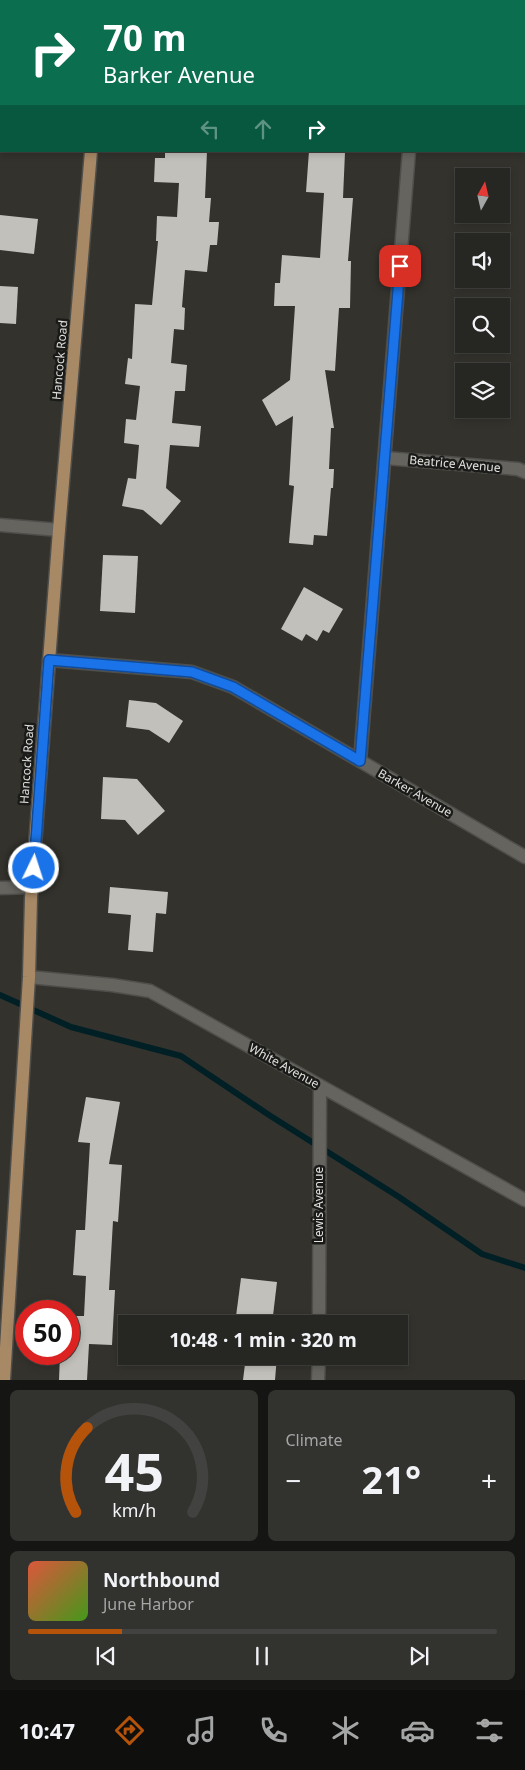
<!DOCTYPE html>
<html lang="en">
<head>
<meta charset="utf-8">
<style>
	:root { --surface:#262622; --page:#32322f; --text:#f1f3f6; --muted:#a4a5a5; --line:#424340; --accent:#b45309 }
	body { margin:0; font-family:"Noto Sans",sans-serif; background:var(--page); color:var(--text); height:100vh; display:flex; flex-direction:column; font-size:19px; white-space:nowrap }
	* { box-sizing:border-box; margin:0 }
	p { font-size:16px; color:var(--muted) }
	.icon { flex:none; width:28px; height:28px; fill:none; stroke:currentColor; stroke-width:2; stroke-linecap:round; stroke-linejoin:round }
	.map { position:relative; height:1380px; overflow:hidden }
	.panel { display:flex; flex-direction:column; gap:10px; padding:10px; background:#151513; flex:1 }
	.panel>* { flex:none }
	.hud { position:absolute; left:0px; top:0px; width:525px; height:152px; box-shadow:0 2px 8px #0003,0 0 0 1px var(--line); background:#0b6e4f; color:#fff; overflow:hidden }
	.needle { width:32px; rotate:8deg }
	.tools { position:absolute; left:455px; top:168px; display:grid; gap:10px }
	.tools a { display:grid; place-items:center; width:55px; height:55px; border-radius:0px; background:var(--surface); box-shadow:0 2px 8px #0003,0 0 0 1px var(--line); font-size:25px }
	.speed { position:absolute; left:15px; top:1300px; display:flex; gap:10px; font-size:25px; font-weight:700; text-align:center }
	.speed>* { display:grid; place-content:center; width:65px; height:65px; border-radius:50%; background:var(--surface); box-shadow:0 2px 8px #0003,0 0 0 1px var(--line); line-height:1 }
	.speed .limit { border:8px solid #d22; background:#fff; color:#111 }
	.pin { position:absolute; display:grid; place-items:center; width:42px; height:42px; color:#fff; margin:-21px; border-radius:10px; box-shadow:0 2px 8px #0006 }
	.me { position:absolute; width:55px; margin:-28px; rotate:4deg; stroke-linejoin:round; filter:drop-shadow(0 0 4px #0008) }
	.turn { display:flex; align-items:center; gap:18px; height:105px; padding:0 20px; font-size:22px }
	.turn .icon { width:65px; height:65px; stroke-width:2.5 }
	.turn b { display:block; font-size:35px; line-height:42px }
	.lanes { display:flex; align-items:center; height:48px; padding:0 20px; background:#0003; justify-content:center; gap:25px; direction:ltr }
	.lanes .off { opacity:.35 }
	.big { font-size:38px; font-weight:700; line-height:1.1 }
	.panel .card { flex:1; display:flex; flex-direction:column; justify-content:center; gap:8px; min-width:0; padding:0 18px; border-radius:8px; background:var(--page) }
	.panel .dial { align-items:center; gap:0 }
	.dial svg { height:130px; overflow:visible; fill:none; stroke:var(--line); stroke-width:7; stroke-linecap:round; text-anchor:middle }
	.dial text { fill:var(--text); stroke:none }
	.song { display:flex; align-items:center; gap:15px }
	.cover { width:60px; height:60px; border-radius:8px; background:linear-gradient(135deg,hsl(10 70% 55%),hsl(100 70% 35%)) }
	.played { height:5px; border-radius:2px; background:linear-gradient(90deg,var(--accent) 20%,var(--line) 20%) }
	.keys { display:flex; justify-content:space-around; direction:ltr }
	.heat { display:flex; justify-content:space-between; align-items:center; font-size:28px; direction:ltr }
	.panel .tiles { flex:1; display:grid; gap:10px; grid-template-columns:1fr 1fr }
	.card:last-child { grid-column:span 2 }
	.trip { position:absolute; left:118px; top:1315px; width:290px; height:50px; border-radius:0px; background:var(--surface); box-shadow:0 2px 8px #0003,0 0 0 1px var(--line); font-weight:700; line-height:50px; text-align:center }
	.tabs { display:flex; height:80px; justify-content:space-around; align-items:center; background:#0f0f0e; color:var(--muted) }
	.tabs .icon { width:35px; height:35px }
	.tabs .active { color:var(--accent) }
	.tabs b { font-size:22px; color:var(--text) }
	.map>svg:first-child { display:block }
	.green { fill:#2d4d15 }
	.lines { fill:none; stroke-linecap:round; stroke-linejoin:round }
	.stream { stroke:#002026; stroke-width:6 }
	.building { fill:#c2c0ba }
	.minor-casing { stroke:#4f4e4a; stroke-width:15 }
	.major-casing { stroke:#4f4e4a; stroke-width:15 }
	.minor { stroke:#65645f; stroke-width:12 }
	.major { stroke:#a88966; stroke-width:12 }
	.route-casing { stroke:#114b97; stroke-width:12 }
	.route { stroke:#1a73e8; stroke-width:9 }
	.labels { text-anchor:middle; stroke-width:5; stroke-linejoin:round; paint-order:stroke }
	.street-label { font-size:12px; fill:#e2e1de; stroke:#1a1a18 }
</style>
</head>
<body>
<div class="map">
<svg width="525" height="1380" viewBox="0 0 525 1380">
	<rect width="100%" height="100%" fill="#33322d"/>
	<path class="green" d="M307,0H525V56L524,1Z"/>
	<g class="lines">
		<path class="stream" d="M0,995L71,1027L181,1056L269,1115L399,1197L482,1254L525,1268"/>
	</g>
	<g class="building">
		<path d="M165,151H207L205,198H211L209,222H219L217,245H210L207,272L185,270L182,307L185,308L184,330L174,329L171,363L187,365L185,391H175L172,423L201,426L199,447L170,445L166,488L181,501L161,525L143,510L122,506L128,478L136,479L139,445L124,443L126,419L136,420L140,386L125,384L128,358L132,359L135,304L152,305L158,241H156L157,216L177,217L179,183L154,182L155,158H165Z"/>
		<path d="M309,151L345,152L343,198H353L348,261H351L350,308H339L335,371L325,370L334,428H331L329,469H334L333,488H331L327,536L314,535L313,545L289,543L294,486L289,485L293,416L276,426L262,400L290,380L295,306H274L275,283H280L282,255L320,258L324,193L306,192Z"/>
		<path d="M0,215L38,219L34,254L0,250Z"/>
		<path d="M0,286L18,287L16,324L0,323Z"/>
		<path d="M103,555L138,556L135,613L100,611Z"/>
		<path d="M304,587L343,609L329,633L323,630L317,641L306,634L302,641L281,629Z"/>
		<path d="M129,700L156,703L183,721L169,743L149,730L126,727Z"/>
		<path d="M103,777L137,779L165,811L138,835L125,820L101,819Z"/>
		<path d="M110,887L168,892L166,914L156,913L153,952L128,950L131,915L108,913Z"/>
		<path d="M86,1097L120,1102L109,1164L122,1165L118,1222L113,1221L109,1290H115L112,1345L89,1344L87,1380H59L60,1354H69V1316H84L86,1276L73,1275L76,1230H85L90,1143L78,1142Z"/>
		<path d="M241,1278L277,1282L272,1324H235Z"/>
		<path d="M246,1356H277L275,1380H243Z"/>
	</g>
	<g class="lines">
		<g class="minor-casing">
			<g id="minor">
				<path d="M307,0L332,1"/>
				<path d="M524,56H525"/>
				<path d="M385,458L518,469L525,472"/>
				<path d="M0,525L59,530"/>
				<path d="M49,660L192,672L233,687L525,857"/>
				<path d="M360,761L409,151"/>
				<path d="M0,888L32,887"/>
				<path d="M29,977L112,985L150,991L525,1200"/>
				<path d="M319,1324L320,1086"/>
				<path d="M318,1380L319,1356"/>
			</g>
		</g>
		<g class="major-casing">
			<g id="major">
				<path d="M103,1V0"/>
				<path d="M4,1380L29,977L31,898L59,530L91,151"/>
			</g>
		</g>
		<use href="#minor" class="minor"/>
		<use href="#major" class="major"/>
	</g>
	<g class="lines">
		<g class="route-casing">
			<path id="route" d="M34,868L49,660L192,672L233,687L360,761L400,266"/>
		</g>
		<use href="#route" class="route"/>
	</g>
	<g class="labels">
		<g class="street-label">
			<text transform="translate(60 360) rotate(-85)" y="4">Hancock Road</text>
			<text transform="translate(455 464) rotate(5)" y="4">Beatrice Avenue</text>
			<text transform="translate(27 764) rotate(-86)" y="4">Hancock Road</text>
			<text transform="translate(415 793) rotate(30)" y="4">Barker Avenue</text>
			<text transform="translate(284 1066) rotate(29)" y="4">White Avenue</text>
			<text transform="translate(319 1205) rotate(-90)" y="4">Lewis Avenue</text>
		</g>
	</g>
</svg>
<div class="tools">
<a><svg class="needle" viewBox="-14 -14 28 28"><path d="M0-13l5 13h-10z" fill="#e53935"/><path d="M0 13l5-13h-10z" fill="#a4a5a5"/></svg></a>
<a><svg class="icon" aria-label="sound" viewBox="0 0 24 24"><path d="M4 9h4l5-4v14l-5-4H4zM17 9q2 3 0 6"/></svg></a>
<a><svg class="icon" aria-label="search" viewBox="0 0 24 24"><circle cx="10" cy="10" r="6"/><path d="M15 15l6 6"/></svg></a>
<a><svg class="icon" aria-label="layers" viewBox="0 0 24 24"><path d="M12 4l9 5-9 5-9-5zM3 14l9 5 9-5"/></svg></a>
</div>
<div class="speed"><div class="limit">50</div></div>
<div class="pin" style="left:400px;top:266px;background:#d93025"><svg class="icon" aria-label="arrive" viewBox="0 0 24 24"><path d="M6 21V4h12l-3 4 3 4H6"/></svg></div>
<svg class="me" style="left:34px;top:868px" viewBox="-20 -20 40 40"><circle r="17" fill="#1a73e8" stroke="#fff" stroke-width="3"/><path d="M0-11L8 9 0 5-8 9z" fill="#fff"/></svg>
<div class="trip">10:48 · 1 min · 320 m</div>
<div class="hud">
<div class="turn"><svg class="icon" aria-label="right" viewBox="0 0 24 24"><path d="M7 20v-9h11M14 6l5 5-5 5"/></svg><div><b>70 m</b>Barker Avenue</div></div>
<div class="lanes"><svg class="icon off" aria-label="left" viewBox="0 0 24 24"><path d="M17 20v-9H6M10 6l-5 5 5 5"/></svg><svg class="icon off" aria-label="ahead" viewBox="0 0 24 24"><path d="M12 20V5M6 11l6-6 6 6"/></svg><svg class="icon" aria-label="right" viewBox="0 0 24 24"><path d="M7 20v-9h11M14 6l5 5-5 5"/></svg></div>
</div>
</div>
<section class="panel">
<div class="tiles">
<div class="card dial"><svg viewBox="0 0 100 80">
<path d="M14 69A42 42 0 1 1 86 69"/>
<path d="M14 69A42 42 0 0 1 21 17" stroke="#b45309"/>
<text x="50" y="56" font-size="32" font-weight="700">45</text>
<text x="50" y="72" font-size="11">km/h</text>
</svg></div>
<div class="card"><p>Climate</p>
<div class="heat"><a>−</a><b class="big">21°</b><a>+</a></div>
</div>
<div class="card">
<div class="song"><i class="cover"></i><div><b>Northbound</b><p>June Harbor</p></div></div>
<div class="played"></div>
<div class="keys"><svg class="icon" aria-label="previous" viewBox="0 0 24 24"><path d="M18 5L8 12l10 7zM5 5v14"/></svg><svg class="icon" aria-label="pause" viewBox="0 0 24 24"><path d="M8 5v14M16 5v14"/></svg><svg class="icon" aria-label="next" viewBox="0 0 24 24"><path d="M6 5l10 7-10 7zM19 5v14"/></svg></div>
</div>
</div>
</section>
<nav class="tabs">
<b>10:47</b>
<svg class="icon active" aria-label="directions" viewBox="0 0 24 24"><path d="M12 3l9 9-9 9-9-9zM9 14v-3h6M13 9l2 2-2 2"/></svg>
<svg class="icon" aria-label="music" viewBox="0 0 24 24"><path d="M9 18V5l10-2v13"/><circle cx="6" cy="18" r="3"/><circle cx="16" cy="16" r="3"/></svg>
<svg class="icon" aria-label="phone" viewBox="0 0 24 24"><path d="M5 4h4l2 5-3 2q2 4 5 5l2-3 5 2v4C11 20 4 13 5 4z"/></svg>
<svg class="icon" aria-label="climate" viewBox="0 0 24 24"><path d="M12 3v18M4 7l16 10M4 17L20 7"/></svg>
<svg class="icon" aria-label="car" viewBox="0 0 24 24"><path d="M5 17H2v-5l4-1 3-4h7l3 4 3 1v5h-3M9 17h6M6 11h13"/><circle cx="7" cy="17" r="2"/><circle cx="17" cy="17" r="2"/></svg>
<svg class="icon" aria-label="filters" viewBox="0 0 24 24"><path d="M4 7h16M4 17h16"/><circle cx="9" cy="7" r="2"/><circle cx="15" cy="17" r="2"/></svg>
</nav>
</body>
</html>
